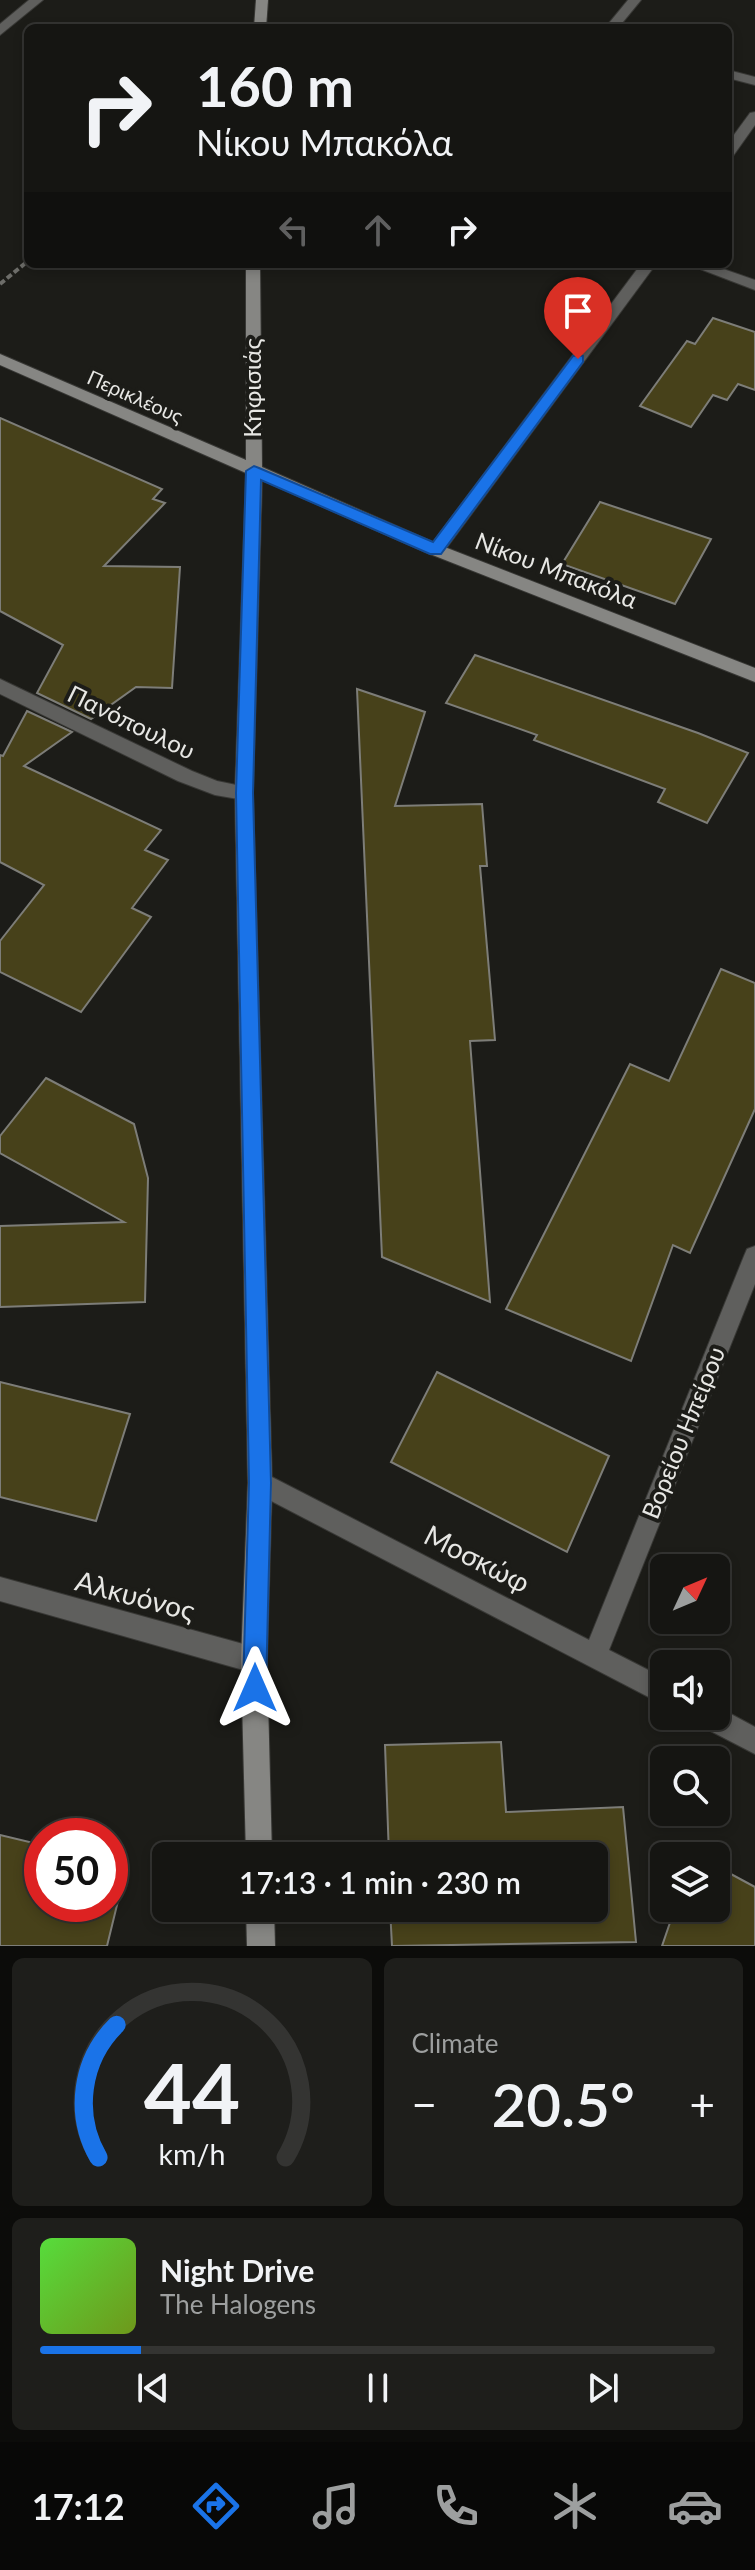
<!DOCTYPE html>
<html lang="en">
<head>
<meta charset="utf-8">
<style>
	:root { --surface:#151512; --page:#1e1e1b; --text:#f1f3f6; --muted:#9d9f9f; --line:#343432; --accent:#1a73e8 }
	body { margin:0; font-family:Lato,sans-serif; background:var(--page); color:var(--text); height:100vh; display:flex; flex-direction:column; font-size:30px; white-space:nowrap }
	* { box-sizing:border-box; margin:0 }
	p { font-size:26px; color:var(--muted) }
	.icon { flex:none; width:44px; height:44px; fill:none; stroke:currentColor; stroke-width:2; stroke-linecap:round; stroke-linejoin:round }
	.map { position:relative; height:1946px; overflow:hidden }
	.side { display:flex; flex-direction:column; gap:12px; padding:12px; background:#0c0c0a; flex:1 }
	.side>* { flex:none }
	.hud { position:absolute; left:24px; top:24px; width:708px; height:244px; border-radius:12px; box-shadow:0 4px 12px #0003,0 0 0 2px var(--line); background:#151512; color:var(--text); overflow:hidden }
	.needle { width:52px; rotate:46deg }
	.tools { position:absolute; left:650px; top:1554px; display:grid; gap:16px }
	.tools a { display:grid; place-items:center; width:80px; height:80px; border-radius:12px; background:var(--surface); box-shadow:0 4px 12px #0003,0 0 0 2px var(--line); font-size:40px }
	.speed { position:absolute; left:24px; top:1818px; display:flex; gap:16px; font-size:40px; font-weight:700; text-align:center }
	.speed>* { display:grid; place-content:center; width:104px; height:104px; border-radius:50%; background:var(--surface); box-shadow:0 4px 12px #0003,0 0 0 2px var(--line); line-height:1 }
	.speed .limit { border:12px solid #d22; background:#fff; color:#111 }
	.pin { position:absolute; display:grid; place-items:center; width:68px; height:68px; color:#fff; margin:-82px -34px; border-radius:50% 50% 50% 0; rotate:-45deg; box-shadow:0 0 8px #0007 }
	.pin .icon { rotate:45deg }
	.me { position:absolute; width:88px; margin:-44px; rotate:0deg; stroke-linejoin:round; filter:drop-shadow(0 0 6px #0008) }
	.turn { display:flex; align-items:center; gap:28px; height:168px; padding:0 40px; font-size:36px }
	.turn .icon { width:104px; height:104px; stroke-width:2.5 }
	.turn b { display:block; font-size:56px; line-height:68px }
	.lanes { display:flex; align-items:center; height:76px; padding:0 40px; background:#0003; justify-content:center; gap:40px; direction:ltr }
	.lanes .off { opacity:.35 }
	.big { font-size:60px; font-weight:600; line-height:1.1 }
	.side .card { flex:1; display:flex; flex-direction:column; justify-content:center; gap:12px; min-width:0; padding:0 28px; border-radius:12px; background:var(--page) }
	.side .dial { align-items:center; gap:0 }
	.dial svg { height:208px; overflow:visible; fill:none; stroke:var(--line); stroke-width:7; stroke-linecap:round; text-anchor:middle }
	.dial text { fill:var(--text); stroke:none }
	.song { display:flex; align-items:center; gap:24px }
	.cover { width:96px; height:96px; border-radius:12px; background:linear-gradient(135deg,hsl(110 70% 55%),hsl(80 70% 35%)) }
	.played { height:8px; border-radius:4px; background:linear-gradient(90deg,var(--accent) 15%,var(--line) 15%) }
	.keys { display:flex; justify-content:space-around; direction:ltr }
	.heat { display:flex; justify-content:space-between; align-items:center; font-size:44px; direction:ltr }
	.side .tiles { flex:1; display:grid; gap:12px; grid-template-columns:1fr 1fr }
	.card:last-child { grid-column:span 2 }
	.trip { position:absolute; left:152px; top:1842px; width:456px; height:80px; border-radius:12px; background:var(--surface); box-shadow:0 4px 12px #0003,0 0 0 2px var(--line); font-weight:600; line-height:80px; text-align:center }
	.tabs { display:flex; height:128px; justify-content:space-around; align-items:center; background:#080807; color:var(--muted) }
	.tabs .icon { width:56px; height:56px }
	.tabs .current { color:var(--accent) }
	.tabs b { font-size:36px; color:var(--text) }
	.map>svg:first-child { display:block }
	.building { fill:#47411a; stroke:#7d7d78; stroke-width:2 }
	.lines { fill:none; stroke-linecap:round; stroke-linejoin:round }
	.lane-casing { stroke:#383835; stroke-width:2 }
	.street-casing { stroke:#383835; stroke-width:2 }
	.secondary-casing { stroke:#383835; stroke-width:2 }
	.path { stroke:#6d6d69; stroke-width:4; stroke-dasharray:6 3; stroke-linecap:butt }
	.lane { fill:#5f5f5d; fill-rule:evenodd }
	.street { fill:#5f5f5d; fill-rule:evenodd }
	.secondary { fill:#868683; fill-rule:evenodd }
	.route { fill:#1a73e8; stroke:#114b97; stroke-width:2 }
	.labels { text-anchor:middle; stroke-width:8; stroke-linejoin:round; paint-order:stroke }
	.far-street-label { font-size:20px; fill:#e7e7e4; stroke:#1c1c18 }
	.street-label { font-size:24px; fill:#e7e7e4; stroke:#1c1c18 }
	.near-street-label { font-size:28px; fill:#e7e7e4; stroke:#1c1c18 }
</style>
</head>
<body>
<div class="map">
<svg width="755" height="1946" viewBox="0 0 755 1946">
	<rect width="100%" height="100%" fill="#1c1c18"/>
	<g class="building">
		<path d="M713,318L755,332V390L738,384L727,400L713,395L691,427L640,406L687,341L695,344Z"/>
		<path d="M0,418L162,489L153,499L165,503L104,566L180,567L172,688L136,687L91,719L37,693L63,645L0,611Z"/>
		<path d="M600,502L711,539L675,604L562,564Z"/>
		<path d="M475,655L698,733L748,753L707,823L658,802L665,789L534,740L537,735L446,703Z"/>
		<path d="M357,689L425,712L395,806L482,804L487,866H480L495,1040L470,1041L490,1302L382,1257Z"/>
		<path d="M27,711L72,732L24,766L161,830L145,850L168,860L132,908L151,917L81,1012L0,972V941L44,885L0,862V755L3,756Z"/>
		<path d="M721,969L755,983V1109L690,1253L673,1245L631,1361L506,1309L630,1064L669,1081Z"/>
		<path d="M46,1078L134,1124L148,1178L145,1302L0,1307V1226L124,1222L0,1153V1136Z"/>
		<path d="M437,1372L609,1456L567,1552L391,1462Z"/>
		<path d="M0,1382L130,1414L96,1521L0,1497Z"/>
		<path d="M501,1742L506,1812L623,1807L636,1942L392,1946L390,1908H594V1856H389L385,1745Z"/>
		<path d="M0,1835L42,1845V1904H110V1860L127,1864L107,1946H0Z"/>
		<path d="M716,1866L755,1887V1946H662L675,1908H716Z"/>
	</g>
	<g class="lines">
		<g class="lane-casing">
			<path id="lane" d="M29,0H43L0,35V24Z"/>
		</g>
		<g class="street-casing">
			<g id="street">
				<path d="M628,0H641L618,28H605Z"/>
				<path d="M728,70L755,77V85L728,78Z"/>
				<path d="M755,112V125L733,156L728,157V143L750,113Z"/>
				<path d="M641,264H656L442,554H430L428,550L430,546Z"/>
				<path d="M687,264H709L755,280V290Z"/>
				<path d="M0,679L192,771L217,781L251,788L253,793L244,800L215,795L178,781L0,694Z"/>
				<path d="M755,1246V1284L609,1650L664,1678V1705L252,1491L248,1483L252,1475L260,1471L268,1475L589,1640L744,1256L747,1249Z"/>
				<path d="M0,1577L254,1647L263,1651L267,1660L263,1669L254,1673L0,1601Z"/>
				<path d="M716,1706L755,1727V1754L699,1725L695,1716H716Z"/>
			</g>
		</g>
		<g class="secondary-casing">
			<g id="secondary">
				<path d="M256,0H268L266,28H254Z"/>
				<path d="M246,264H260L262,467L442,546L755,668V682L430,554L262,480L253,793L272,1483L267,1660L272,1856H246L241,1660L248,1483L235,793L246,473L0,365V354L246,460Z"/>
				<path d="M246,1908H274L275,1946H247Z"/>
			</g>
		</g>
		<path class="path" d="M0,284L28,261"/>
		<use href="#lane" class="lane"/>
		<use href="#street" class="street"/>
		<use href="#secondary" class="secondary"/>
	</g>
	<path class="route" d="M578,355L583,356V362L441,554H430L261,480L253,793L271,1483L266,1688L263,1696L255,1699L246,1696L243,1688L249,1483L236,793L246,471L254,466L259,468L433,542L573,356Z"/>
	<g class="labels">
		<g class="far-street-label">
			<text transform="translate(135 397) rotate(24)" y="7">Περικλέους</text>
		</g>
		<g class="street-label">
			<text transform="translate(253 388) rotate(-90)" y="8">Κηφισιάς</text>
			<text transform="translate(556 571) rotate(21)" y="8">Νίκου Μπακόλα</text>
			<text transform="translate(131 723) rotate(26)" y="8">Πανόπουλου</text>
			<text transform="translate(684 1433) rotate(-68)" y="8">Βορείου Ηπείρου</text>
		</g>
		<g class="near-street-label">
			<text transform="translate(477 1559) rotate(27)" y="10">Μοσκώφ</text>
			<text transform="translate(135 1596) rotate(15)" y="10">Αλκυόνος</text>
		</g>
	</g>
</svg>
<div class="tools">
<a><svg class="needle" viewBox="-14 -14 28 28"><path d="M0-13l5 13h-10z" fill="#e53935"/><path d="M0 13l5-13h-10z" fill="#9d9f9f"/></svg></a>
<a><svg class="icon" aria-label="sound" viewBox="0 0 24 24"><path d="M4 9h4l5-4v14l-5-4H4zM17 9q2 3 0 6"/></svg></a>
<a><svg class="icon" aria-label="search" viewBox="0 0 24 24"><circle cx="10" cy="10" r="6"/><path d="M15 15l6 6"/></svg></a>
<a><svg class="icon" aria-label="layers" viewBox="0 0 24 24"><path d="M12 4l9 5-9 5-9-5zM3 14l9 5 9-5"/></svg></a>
</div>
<div class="speed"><div class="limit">50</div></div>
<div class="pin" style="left:578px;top:359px;background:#d93025"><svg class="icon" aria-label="arrive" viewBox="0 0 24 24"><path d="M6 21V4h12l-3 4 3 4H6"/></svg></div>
<svg class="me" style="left:255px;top:1688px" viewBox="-20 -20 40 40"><path d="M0-17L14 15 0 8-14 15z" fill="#1a73e8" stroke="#fff" stroke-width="4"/></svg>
<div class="trip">17:13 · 1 min · 230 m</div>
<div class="hud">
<div class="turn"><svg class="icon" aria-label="right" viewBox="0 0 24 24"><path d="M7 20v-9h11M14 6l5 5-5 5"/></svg><div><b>160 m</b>Νίκου Μπακόλα</div></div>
<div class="lanes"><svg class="icon off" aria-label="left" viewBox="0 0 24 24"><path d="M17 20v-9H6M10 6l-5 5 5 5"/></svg><svg class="icon off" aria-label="ahead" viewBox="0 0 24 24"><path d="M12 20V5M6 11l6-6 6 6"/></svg><svg class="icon" aria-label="right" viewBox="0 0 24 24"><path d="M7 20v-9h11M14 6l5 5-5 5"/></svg></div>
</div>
</div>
<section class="side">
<div class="tiles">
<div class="card dial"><svg viewBox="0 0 100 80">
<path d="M14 69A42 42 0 1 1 86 69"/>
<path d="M14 69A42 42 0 0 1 21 18" stroke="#1a73e8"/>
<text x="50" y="56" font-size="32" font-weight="700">44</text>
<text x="50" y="72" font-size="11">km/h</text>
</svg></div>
<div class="card"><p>Climate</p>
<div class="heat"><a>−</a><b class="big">20.5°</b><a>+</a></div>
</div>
<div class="card">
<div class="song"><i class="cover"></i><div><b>Night Drive</b><p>The Halogens</p></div></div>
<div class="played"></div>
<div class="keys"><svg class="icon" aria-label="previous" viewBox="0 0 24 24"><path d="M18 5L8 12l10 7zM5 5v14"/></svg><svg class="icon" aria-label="pause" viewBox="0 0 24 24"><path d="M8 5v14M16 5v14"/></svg><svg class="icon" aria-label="next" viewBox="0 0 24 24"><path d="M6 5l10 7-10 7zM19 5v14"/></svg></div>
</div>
</div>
</section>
<nav class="tabs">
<b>17:12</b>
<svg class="icon current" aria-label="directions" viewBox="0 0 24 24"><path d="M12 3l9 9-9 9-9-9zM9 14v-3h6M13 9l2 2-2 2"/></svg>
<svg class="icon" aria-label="music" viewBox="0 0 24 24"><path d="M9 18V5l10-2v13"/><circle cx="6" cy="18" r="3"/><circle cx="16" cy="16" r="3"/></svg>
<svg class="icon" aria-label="phone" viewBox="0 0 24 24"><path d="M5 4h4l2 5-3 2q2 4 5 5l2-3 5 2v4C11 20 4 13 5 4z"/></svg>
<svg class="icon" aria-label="climate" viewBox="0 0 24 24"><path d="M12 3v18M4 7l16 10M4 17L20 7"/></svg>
<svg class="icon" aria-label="car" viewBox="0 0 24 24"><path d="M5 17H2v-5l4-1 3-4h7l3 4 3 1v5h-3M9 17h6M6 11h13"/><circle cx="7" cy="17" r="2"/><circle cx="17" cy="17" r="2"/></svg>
</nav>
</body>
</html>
